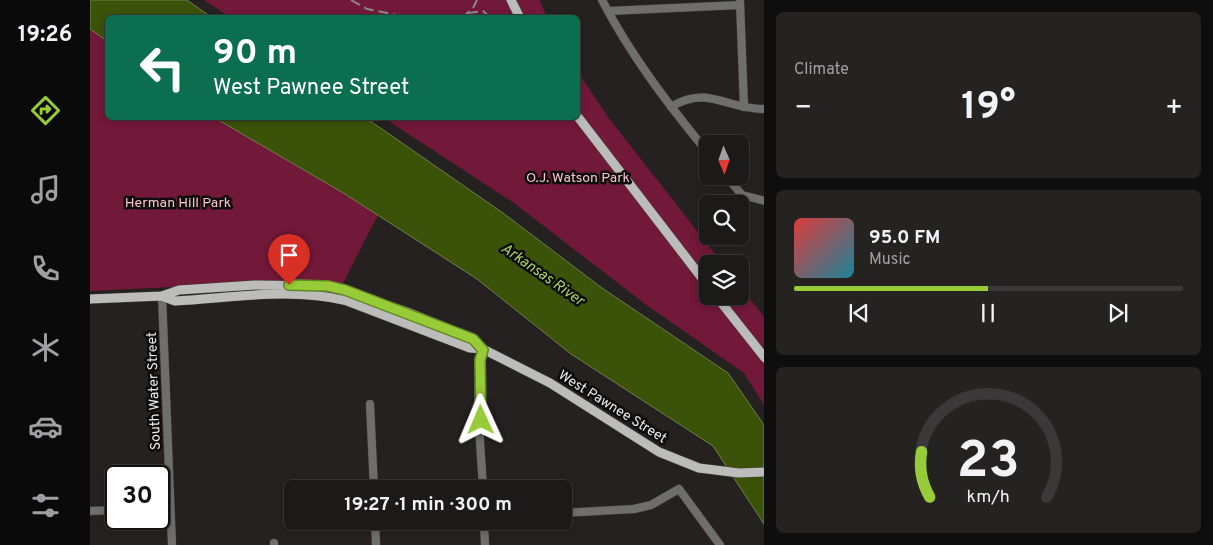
<!DOCTYPE html>
<html lang="en">
<head>
<meta charset="utf-8">
<style>
	:root { --surface:#1c1919; --page:#252222; --text:#f1f3f6; --muted:#a0a0a2; --line:#3a3838; --accent:#97cc38 }
	body { margin:0; font-family:Overpass,sans-serif; background:var(--page); color:var(--text); height:100vh; display:flex; flex-direction:column; font-size:19px; white-space:nowrap }
	* { box-sizing:border-box; margin:0 }
	p { font-size:16px; color:var(--muted) }
	.icon { flex:none; width:28px; height:28px; fill:none; stroke:currentColor; stroke-width:2; stroke-linecap:round; stroke-linejoin:round }
	.map { position:relative; flex:1; overflow:hidden }
	.details { display:flex; flex-direction:column; gap:12px; padding:12px; background:#0f0e0e; width:449px }
	.details>* { flex:none }
	.guide { position:absolute; left:15px; top:15px; width:475px; height:105px; border-radius:8px; box-shadow:0 2px 8px #0003,0 0 0 1px var(--line); background:#0b6e4f; color:#fff; overflow:hidden }
	.needle { width:32px; rotate:178deg }
	.buttons { position:absolute; left:609px; top:135px; display:grid; gap:10px }
	.buttons a { display:grid; place-items:center; width:50px; height:50px; border-radius:8px; background:var(--surface); box-shadow:0 2px 8px #0003,0 0 0 1px var(--line); font-size:25px }
	.speed { position:absolute; left:15px; top:465px; display:flex; gap:10px; font-size:25px; font-weight:700; text-align:center }
	.speed>* { display:grid; place-content:center; width:65px; height:65px; border-radius:50%; background:var(--surface); box-shadow:0 2px 8px #0003,0 0 0 1px var(--line); line-height:1 }
	.speed .limit { border:2px solid #111; border-radius:8px; background:#fff; color:#111 }
	.pin { position:absolute; display:grid; place-items:center; width:42px; height:42px; color:#fff; margin:-51px -21px; border-radius:50% 50% 50% 0; rotate:-45deg; box-shadow:0 0 5px #0007 }
	.pin .icon { rotate:45deg }
	.me { position:absolute; width:55px; margin:-28px; rotate:359deg; stroke-linejoin:round; filter:drop-shadow(0 0 4px #0008) }
	.turn { display:flex; align-items:center; gap:18px; height:105px; padding:0 25px; font-size:22px }
	.turn .icon { width:65px; height:65px; stroke-width:2.5 }
	.turn b { display:block; font-size:35px; line-height:42px }
	.big { font-size:38px; font-weight:700; line-height:1.1 }
	.details .tile { flex:1; display:flex; flex-direction:column; justify-content:center; gap:8px; min-width:0; padding:0 18px; border-radius:8px; background:var(--page) }
	.details .dial { align-items:center; gap:0 }
	.dial svg { height:130px; overflow:visible; fill:none; stroke:var(--line); stroke-width:7; stroke-linecap:round; text-anchor:middle }
	.dial text { fill:var(--text); stroke:none }
	.song { display:flex; align-items:center; gap:15px }
	.cover { width:60px; height:60px; border-radius:8px; background:linear-gradient(135deg,hsl(0 70% 55%),hsl(190 70% 35%)) }
	.played { height:5px; border-radius:2px; background:linear-gradient(90deg,var(--accent) 50%,var(--line) 50%) }
	.keys { display:flex; justify-content:space-around; direction:ltr }
	.heat { display:flex; justify-content:space-between; align-items:center; font-size:28px; direction:ltr }
	.trip { position:absolute; left:194px; top:480px; width:288px; height:50px; border-radius:8px; background:var(--surface); box-shadow:0 2px 8px #0003,0 0 0 1px var(--line); font-weight:700; line-height:50px; text-align:center }
	main { display:flex; flex:1; min-height:0 }
	.dock { display:flex; flex-direction:column; width:90px; justify-content:space-around; align-items:center; background:#0b0a0a; color:var(--muted) }
	.dock .icon { width:35px; height:35px }
	.dock .on { color:var(--accent) }
	.dock b { font-size:22px; color:var(--text) }
	.map>svg:first-child { display:block }
	.green { fill:#721838 }
	.water { fill:#3a5308; stroke:#6f804c }
	.lines { fill:none; stroke-linecap:round; stroke-linejoin:round }
	.minor-casing { stroke:#413d3d; stroke-width:9 }
	.major-casing { stroke:#413d3d; stroke-width:10 }
	.minor { stroke:#6e6f6d; stroke-width:8 }
	.major { stroke:#bcbdba; stroke-width:9 }
	.rail { stroke:#8d8989; stroke-width:2; stroke-dasharray:10 5; stroke-linecap:butt }
	.route-casing { stroke:#628524; stroke-width:12 }
	.route { stroke:#97cc38; stroke-width:9 }
	.labels { text-anchor:middle; stroke-width:5; stroke-linejoin:round; paint-order:stroke }
	.park-label { font-size:14px; fill:#f9c3cf; stroke:#0d0b0b }
	.street-label { font-size:14px; fill:#ece9e9; stroke:#0d0b0b }
	.water-label { font-size:15px; font-style:italic; fill:#a9d761; stroke:#0d0b0b }
</style>
</head>
<body>
<main>
<nav class="dock">
<b>19:26</b>
<svg class="icon on" aria-label="directions" viewBox="0 0 24 24"><path d="M12 3l9 9-9 9-9-9zM9 14v-3h6M13 9l2 2-2 2"/></svg>
<svg class="icon" aria-label="music" viewBox="0 0 24 24"><path d="M9 18V5l10-2v13"/><circle cx="6" cy="18" r="3"/><circle cx="16" cy="16" r="3"/></svg>
<svg class="icon" aria-label="phone" viewBox="0 0 24 24"><path d="M5 4h4l2 5-3 2q2 4 5 5l2-3 5 2v4C11 20 4 13 5 4z"/></svg>
<svg class="icon" aria-label="climate" viewBox="0 0 24 24"><path d="M12 3v18M4 7l16 10M4 17L20 7"/></svg>
<svg class="icon" aria-label="car" viewBox="0 0 24 24"><path d="M5 17H2v-5l4-1 3-4h7l3 4 3 1v5h-3M9 17h6M6 11h13"/><circle cx="7" cy="17" r="2"/><circle cx="17" cy="17" r="2"/></svg>
<svg class="icon" aria-label="filters" viewBox="0 0 24 24"><path d="M4 7h16M4 17h16"/><circle cx="9" cy="7" r="2"/><circle cx="15" cy="17" r="2"/></svg>
</nav>
<div class="map">
<svg width="675" height="545" viewBox="0 0 675 545">
	<rect width="100%" height="100%" fill="#252121"/>
	<g class="green">
		<path d="M114,0H449L457,17H140Z"/>
		<path d="M0,28L17,39L18,118H138L288,215L252,285L227,280L0,291Z"/>
		<path d="M488,72L518,117L633,264H618V296H650V286L674,317V405L654,373L555,304L424,203L294,118H488Z"/>
	</g>
	<g class="water">
		<path d="M0,0H97L121,17L18,18L17,41L0,29Z"/>
		<path d="M125,118H276L413,213L512,288L638,373L674,425V524L623,446L481,354L387,279L255,194Z"/>
	</g>
	<g class="lines">
		<g class="minor-casing">
			<g id="minor">
				<path d="M512,0C541,56 578,104 618,153"/>
				<path d="M650,2L654,107"/>
				<path d="M518,11L650,5"/>
				<path d="M581,107C618,84 637,110 675,109"/>
				<path d="M636,176L652,195L675,201"/>
				<path d="M72,296L82,545"/>
				<path d="M280,404L284,489"/>
				<path d="M393,489C391,448 384,389 393,349"/>
				<path d="M69,508L80,507"/>
				<path d="M0,511L26,510"/>
				<path d="M472,513L544,509L561,505L589,489L630,545"/>
				<path d="M285,521L286,545"/>
				<path d="M394,521L395,545"/>
				<path d="M184,543V545"/>
			</g>
		</g>
		<g class="major-casing">
			<g id="major">
				<path d="M421,0L430,18"/>
				<path d="M488,117L618,286"/>
				<path d="M72,296L85,301C141,298 202,287 257,301L380,348L393,349L460,383L569,452L609,468L649,473L675,472"/>
				<path d="M626,296L675,358"/>
				<path d="M0,299L72,296L89,290L165,285L238,286L317,312L383,339L393,349"/>
			</g>
		</g>
		<use href="#minor" class="minor"/>
		<use href="#major" class="major"/>
		<g class="rail">
			<path d="M261,0L277,9L321,18"/>
			<path d="M378,13L393,11L401,18"/>
			<path d="M372,18L383,8L387,0"/>
		</g>
	</g>
	<g class="lines">
		<g class="route-casing">
			<path id="route" d="M199,285L238,286L255,290L383,339L393,350L390,360L391,420"/>
		</g>
		<use href="#route" class="route"/>
	</g>
	<g class="labels">
		<g class="park-label">
			<text x="488" y="182">O.J. Watson Park</text>
			<text x="88" y="207">Herman Hill Park</text>
		</g>
		<g class="street-label">
			<text transform="translate(63 391) rotate(-92)" y="5">South Water Street</text>
			<text transform="translate(523 406) rotate(32)" y="5">West Pawnee Street</text>
		</g>
		<g class="water-label">
			<text transform="translate(453 274) rotate(35)" y="5">Arkansas River</text>
		</g>
	</g>
</svg>
<div class="buttons">
<a><svg class="needle" viewBox="-14 -14 28 28"><path d="M0-13l5 13h-10z" fill="#e53935"/><path d="M0 13l5-13h-10z" fill="#a0a0a2"/></svg></a>
<a><svg class="icon" aria-label="search" viewBox="0 0 24 24"><circle cx="10" cy="10" r="6"/><path d="M15 15l6 6"/></svg></a>
<a><svg class="icon" aria-label="layers" viewBox="0 0 24 24"><path d="M12 4l9 5-9 5-9-5zM3 14l9 5 9-5"/></svg></a>
</div>
<div class="speed"><div class="limit">30</div></div>
<div class="pin" style="left:199px;top:285px;background:#d93025"><svg class="icon" aria-label="arrive" viewBox="0 0 24 24"><path d="M6 21V4h12l-3 4 3 4H6"/></svg></div>
<svg class="me" style="left:391px;top:420px" viewBox="-20 -20 40 40"><path d="M0-17L14 15 0 8-14 15z" fill="#97cc38" stroke="#fff" stroke-width="4"/></svg>
<div class="trip">19:27 · 1 min · 300 m</div>
<div class="guide">
<div class="turn"><svg class="icon" aria-label="left" viewBox="0 0 24 24"><path d="M17 20v-9H6M10 6l-5 5 5 5"/></svg><div><b>90 m</b>West Pawnee Street</div></div>
</div>
</div>
<section class="details">
<div class="tile"><p>Climate</p>
<div class="heat"><a>−</a><b class="big">19°</b><a>+</a></div>
</div>
<div class="tile">
<div class="song"><i class="cover"></i><div><b>95.0 FM</b><p>Music</p></div></div>
<div class="played"></div>
<div class="keys"><svg class="icon" aria-label="previous" viewBox="0 0 24 24"><path d="M18 5L8 12l10 7zM5 5v14"/></svg><svg class="icon" aria-label="pause" viewBox="0 0 24 24"><path d="M8 5v14M16 5v14"/></svg><svg class="icon" aria-label="next" viewBox="0 0 24 24"><path d="M6 5l10 7-10 7zM19 5v14"/></svg></div>
</div>
<div class="tile dial"><svg viewBox="0 0 100 80">
<path d="M14 69A42 42 0 1 1 86 69"/>
<path d="M14 69A42 42 0 0 1 9 41" stroke="#97cc38"/>
<text x="50" y="56" font-size="32" font-weight="700">23</text>
<text x="50" y="72" font-size="11">km/h</text>
</svg></div>
</section>
</main>
</body>
</html>
